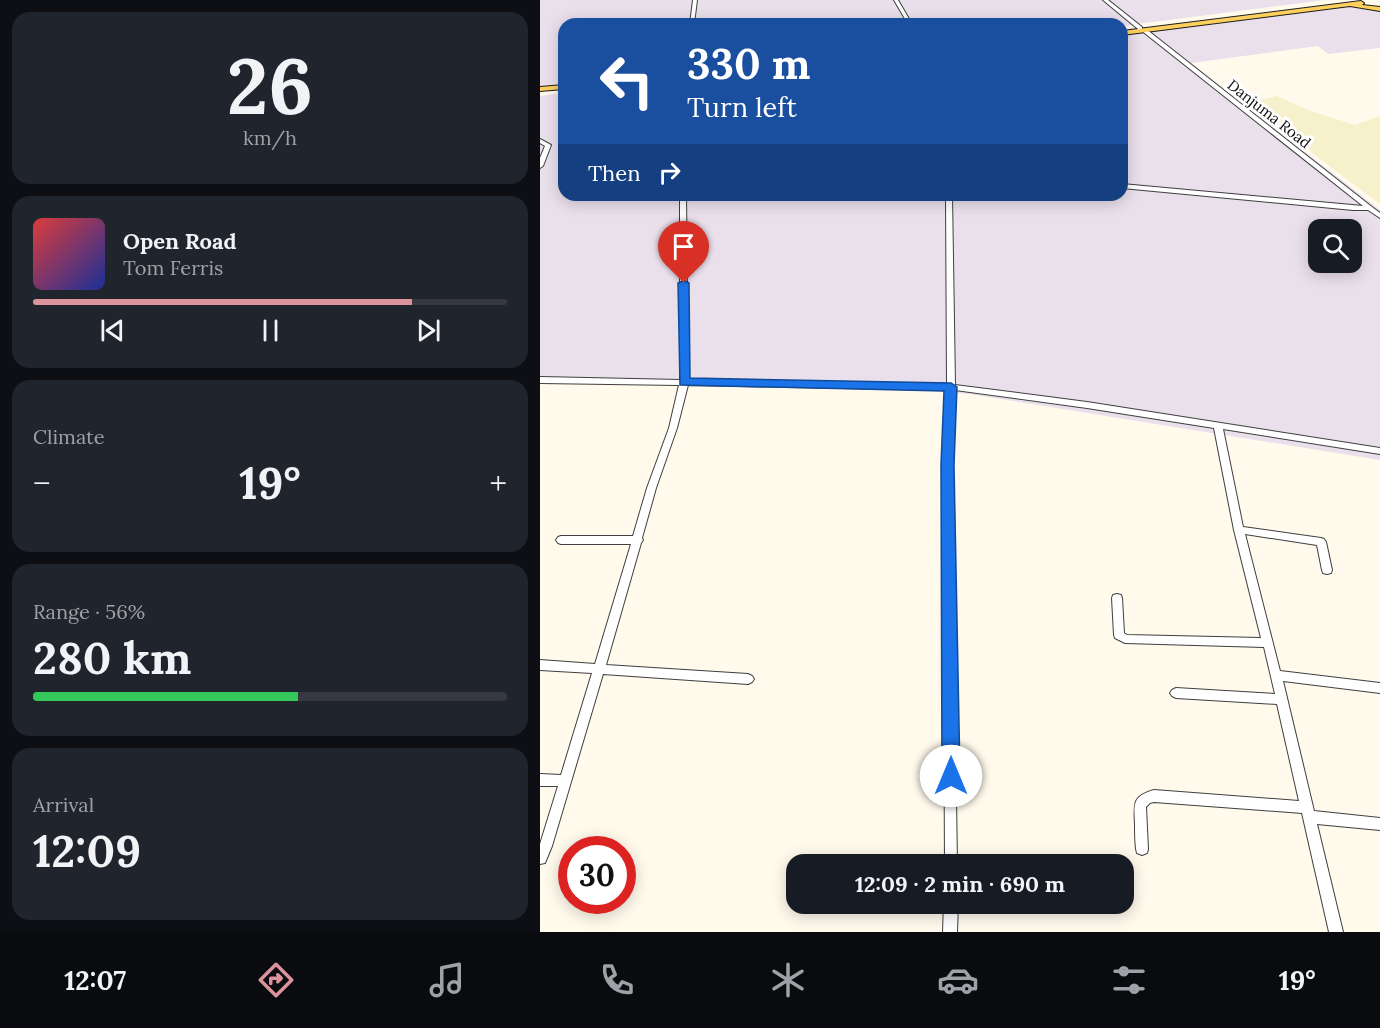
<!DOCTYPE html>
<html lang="en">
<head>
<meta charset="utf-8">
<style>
	:root { --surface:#171b24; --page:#20242c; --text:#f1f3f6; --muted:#9ea1a6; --line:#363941; --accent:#db949c }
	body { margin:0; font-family:Lora,serif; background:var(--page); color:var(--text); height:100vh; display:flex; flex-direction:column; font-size:22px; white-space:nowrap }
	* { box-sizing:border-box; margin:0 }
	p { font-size:20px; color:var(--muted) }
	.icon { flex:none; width:33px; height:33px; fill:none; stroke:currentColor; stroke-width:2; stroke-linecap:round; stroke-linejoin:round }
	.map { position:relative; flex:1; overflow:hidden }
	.sheet { display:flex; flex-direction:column; gap:12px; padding:12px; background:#0d0f14; width:540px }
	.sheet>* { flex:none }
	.banner { position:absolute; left:18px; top:18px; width:570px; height:183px; border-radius:18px; box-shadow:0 3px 15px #0003; background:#1a4fa0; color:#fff; overflow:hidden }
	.buttons { position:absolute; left:768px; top:219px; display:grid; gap:12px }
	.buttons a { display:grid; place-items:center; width:54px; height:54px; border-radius:12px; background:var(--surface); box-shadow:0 3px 15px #0003; font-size:30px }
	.speed { position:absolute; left:18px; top:836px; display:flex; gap:12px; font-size:30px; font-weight:700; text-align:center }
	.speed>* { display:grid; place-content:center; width:78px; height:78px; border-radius:50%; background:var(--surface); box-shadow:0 3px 15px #0003; line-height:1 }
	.speed .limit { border:9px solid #d22; background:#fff; color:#111 }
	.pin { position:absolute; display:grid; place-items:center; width:51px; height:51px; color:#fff; margin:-62px -26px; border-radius:50% 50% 50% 0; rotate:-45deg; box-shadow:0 0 6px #0007 }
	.pin .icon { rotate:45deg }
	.me { position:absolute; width:66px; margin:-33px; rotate:0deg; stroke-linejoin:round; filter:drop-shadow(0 0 4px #0008) }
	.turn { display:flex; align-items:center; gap:21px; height:126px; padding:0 30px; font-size:27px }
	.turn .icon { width:78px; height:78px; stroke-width:2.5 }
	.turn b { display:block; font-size:42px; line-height:51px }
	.then { display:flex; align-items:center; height:57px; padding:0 30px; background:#0003; gap:12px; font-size:22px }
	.big { font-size:45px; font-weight:700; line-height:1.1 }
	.sheet .tile { flex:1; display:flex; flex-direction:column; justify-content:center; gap:9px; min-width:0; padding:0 21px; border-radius:18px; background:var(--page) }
	.sheet .dial { align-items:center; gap:0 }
	.dial b { font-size:78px; line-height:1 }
	.song { display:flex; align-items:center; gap:18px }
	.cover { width:72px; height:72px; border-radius:9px; background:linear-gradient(135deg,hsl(0 70% 55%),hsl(230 70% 35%)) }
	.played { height:6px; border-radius:3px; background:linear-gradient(90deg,var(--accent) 80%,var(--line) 80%) }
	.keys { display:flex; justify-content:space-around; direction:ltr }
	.heat { display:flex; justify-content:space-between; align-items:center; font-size:33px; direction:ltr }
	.charge { height:9px; border-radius:4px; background:linear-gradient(90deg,#34c759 56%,var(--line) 0) }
	.trip { position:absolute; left:246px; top:854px; width:348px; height:60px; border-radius:18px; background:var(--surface); box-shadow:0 3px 15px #0003; font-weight:700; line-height:60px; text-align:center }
	.tabs { display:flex; height:96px; justify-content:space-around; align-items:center; background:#090b0e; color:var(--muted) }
	.tabs .icon { width:42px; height:42px }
	.tabs .current { color:var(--accent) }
	.tabs b { font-size:27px; color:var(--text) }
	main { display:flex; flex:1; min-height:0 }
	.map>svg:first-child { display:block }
	.industrial { fill:#eae0ec; fill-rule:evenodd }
	.farmland { fill:#f6f0cb }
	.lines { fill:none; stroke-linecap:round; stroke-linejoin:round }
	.minor-casing { stroke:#3f3f3f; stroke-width:2 }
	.major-casing { stroke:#1d1d1d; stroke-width:2 }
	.minor { fill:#fff; fill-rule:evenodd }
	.major { fill:#fdcf5d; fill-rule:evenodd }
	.route { fill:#1a73e8; stroke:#114b97; stroke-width:1.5 }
	.labels { text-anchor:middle; stroke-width:6; stroke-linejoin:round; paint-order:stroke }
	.far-street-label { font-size:15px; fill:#0c0c0c; stroke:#fff }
</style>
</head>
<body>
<main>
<section class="sheet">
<div class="tile dial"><b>26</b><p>km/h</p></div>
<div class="tile">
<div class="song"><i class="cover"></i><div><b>Open Road</b><p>Tom Ferris</p></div></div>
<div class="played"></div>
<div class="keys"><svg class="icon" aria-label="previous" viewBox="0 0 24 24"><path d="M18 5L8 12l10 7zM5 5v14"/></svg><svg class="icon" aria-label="pause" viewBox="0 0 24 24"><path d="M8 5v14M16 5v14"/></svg><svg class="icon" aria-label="next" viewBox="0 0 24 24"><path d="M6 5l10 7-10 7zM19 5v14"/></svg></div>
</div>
<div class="tile"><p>Climate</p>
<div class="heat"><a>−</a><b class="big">19°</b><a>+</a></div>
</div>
<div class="tile"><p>Range · 56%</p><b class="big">280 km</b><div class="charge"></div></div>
<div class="tile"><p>Arrival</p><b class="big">12:09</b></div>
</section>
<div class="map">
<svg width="840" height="932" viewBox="0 0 840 932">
	<rect width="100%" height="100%" fill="#fffaec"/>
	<g class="industrial">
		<path d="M0,0H785L582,26V24H24V85L0,87Z"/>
		<path d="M803,6H816L840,11V48L788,54L778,46L651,63L840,210V460L429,394L391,391L0,382V96L24,93V195H582V35ZM778,230H812V262H778Z"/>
	</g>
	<path class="farmland" d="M737,96L768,110L815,125L840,116V204L706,103Z"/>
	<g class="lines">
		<g class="minor-casing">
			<g id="minor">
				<path d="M153,0H157L154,24H150Z"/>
				<path d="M354,0H358L372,24H368Z"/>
				<path d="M563,0H568L602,27V29H598Z"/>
				<path d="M602,29H606L832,207L840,213V218L828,210H813L582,188V184L823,206L602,31Z"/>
				<path d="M0,139L11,145L3,166L0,168V158L5,146L0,143Z"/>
				<path d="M140,195H146L148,380L407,384L406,195H412L415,385L547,402L840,448V454L683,429L703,527L781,538L784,539L786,542L792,570L791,573L787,574L783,573L782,570L777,545L705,534L740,671L840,683V693L743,681L774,811L840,818V830L777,824L803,932H789L762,813L614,802L610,803L606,807L608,849L607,853L602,855L597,853L596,849C595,841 595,832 595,824C594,804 592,796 614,790L759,801L737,704L636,698L632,696L630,693L632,690L636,688L735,694L724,647L585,643L575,638L574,635L572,598L573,595L577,594L581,595L582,598L584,633L587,635L721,638L694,530L674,428L547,408L415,390L411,465L417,864H405L403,465L407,390L148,385L137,428L116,488L102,538L103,540L101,543L66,665L208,674L212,676L214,679L212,682L208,684L63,674L12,846L5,863L0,864V844L18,786H0V774L21,775L52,673L0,670V660L55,664L91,544H21L18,543L16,540L18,537L21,536H93L107,488L129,428L139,385L0,383V377L140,380Z"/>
				<path d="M404,903H418L417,932H403Z"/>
			</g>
		</g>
		<g class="major-casing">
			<g id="major">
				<path d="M821,1L824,3L822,5L840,7V11L810,6L582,35V31Z"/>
				<path d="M24,85V89L0,91V87Z"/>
			</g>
		</g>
		<use href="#minor" class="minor"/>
		<use href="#major" class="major"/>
	</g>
	<path class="route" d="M144,280L149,283L150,378L411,383L417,387L414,465L420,776L417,782L411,784L404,782L402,776L401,465L404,391L140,385L138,283Z"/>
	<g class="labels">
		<g class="far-street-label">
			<text transform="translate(729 114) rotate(38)" y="5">Danjuma Road</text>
		</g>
	</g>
</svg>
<div class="buttons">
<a><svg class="icon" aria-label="search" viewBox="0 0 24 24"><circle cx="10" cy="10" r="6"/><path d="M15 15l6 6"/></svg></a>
</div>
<div class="speed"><div class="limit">30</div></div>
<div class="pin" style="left:144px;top:283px;background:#d93025"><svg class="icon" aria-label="arrive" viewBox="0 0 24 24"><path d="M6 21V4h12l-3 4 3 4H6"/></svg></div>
<svg class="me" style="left:411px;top:776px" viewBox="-20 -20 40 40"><circle r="19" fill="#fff"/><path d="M0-13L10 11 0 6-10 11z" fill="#1a73e8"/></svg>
<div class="trip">12:09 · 2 min · 690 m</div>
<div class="banner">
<div class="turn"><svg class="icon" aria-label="left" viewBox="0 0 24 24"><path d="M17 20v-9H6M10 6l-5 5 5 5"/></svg><div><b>330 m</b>Turn left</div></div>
<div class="then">Then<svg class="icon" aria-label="right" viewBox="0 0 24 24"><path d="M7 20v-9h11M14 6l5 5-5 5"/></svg></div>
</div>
</div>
</main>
<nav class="tabs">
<b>12:07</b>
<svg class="icon current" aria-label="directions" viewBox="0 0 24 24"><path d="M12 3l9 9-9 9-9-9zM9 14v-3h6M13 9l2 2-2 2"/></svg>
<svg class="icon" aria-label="music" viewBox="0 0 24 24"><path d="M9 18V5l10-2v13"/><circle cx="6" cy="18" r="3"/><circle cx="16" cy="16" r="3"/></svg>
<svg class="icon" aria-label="phone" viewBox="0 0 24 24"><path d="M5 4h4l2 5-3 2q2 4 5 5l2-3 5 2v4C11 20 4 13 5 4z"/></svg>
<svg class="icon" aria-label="climate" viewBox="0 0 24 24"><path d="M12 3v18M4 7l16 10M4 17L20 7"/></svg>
<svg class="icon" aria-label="car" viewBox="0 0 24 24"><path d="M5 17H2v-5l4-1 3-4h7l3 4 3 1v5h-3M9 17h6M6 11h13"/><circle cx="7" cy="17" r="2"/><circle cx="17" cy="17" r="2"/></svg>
<svg class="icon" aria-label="filters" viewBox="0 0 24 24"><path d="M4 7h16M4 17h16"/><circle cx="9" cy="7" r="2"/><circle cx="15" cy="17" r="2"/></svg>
<b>19°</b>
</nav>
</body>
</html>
